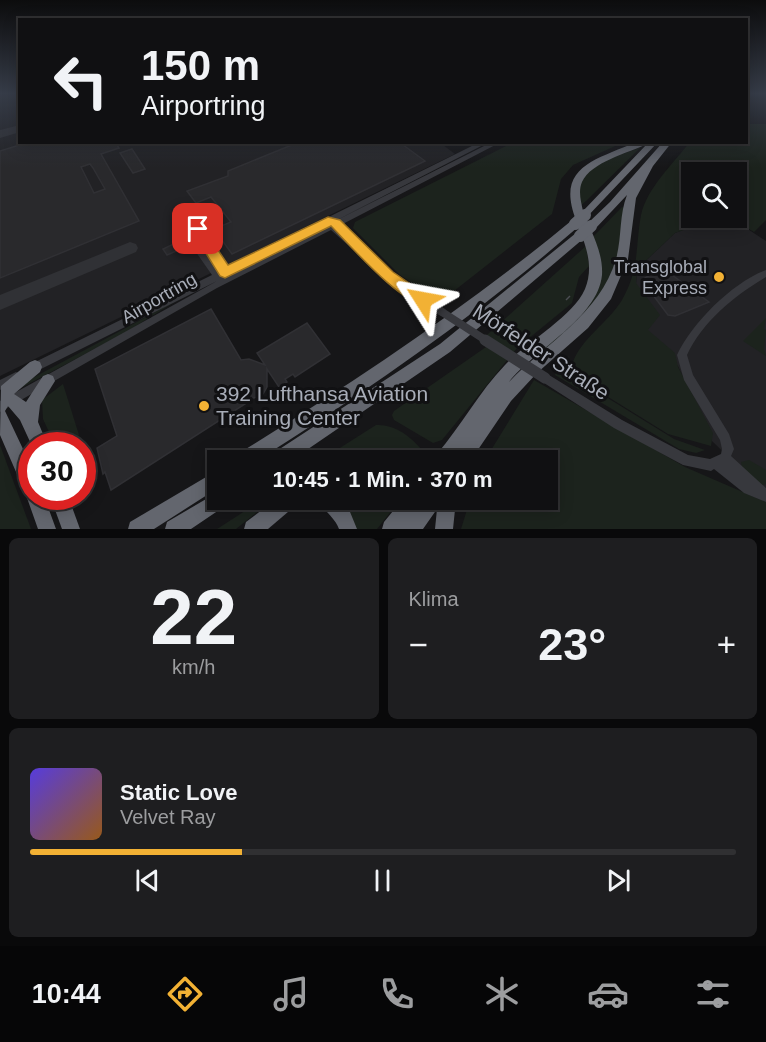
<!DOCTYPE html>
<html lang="de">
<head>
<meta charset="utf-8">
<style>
	:root { --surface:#101012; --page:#1e1e20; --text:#f1f3f6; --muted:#9c9d9f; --line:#303032; --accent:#f2b134 }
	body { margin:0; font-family:Arial,sans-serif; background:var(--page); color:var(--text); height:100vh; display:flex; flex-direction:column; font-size:22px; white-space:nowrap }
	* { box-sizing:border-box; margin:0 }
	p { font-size:20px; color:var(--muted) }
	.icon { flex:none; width:33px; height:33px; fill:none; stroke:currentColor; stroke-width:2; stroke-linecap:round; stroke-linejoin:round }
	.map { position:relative; height:529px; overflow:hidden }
	.side { display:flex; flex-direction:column; gap:9px; padding:9px; background:#09090a; flex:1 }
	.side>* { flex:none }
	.top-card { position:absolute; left:18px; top:18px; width:730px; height:126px; border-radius:0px; box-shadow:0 3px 15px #0003,0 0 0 2px var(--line); background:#101012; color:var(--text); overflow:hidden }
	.fabs { position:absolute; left:681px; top:162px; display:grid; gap:12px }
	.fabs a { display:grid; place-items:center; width:66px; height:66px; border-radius:0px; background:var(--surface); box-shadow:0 3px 15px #0003,0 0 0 2px var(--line); font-size:30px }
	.speed { position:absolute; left:18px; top:432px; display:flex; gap:12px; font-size:30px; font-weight:700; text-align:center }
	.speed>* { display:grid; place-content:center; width:78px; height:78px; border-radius:50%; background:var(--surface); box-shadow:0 3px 15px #0003,0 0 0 2px var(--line); line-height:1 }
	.speed .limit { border:9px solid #d22; background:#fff; color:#111 }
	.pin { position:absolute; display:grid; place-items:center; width:51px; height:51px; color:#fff; margin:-26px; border-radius:12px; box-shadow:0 3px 9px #0006 }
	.me { position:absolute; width:66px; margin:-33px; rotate:304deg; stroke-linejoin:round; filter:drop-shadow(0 0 4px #0008) }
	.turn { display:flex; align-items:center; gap:21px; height:126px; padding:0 24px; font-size:27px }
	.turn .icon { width:78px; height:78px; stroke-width:2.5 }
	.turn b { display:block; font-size:42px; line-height:51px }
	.big { font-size:45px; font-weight:700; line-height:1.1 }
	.side .widget { flex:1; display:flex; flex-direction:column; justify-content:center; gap:9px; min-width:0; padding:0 21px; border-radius:9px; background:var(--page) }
	.side .dial { align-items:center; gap:0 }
	.dial b { font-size:78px; line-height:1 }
	.song { display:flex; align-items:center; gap:18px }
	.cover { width:72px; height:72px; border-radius:9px; background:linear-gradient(135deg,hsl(250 70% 55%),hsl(30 70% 35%)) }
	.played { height:6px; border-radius:3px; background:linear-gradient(90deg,var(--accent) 30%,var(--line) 30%) }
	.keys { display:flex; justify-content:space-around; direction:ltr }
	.heat { display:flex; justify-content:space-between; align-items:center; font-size:33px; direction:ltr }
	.side .tiles { flex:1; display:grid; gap:9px; grid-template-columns:1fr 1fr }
	.widget:last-child { grid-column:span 2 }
	.trip { position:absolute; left:207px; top:450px; width:351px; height:60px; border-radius:0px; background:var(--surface); box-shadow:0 3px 15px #0003,0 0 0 2px var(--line); font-weight:700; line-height:60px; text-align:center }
	.tab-bar { display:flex; height:96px; justify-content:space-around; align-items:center; background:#060607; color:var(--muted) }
	.tab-bar .icon { width:42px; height:42px }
	.tab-bar .active { color:var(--accent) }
	.tab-bar b { font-size:27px; color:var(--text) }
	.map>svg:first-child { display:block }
	.built { fill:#222225 }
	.green { fill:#1c231d }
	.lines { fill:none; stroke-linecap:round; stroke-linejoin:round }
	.taxiway { fill:#303135; fill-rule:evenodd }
	.building { fill:#29292c; stroke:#303034; stroke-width:1.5; fill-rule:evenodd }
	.minor { fill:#37383d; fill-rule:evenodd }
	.highway { fill:#63666e; fill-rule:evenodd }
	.rail { stroke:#4a4c52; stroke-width:1.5; stroke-dasharray:6 4.5; stroke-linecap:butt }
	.minor-bridge-far1 { stroke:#37383d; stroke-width:8 }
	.minor-bridge { stroke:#37383d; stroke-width:11 }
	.highway-bridge { stroke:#63666e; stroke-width:12 }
	.route { fill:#f2b134; stroke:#9d7322; stroke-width:1.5 }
	.poi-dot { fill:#f2b134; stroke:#111113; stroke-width:2 }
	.labels { text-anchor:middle; stroke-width:6; stroke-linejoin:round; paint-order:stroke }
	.poi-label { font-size:18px; fill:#a8adb8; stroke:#111113; text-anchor:end }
	.street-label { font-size:18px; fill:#a8adb8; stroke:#111113 }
	.near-street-label { font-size:21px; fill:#a8adb8; stroke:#111113 }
	.near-poi-label { font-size:21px; fill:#a8adb8; stroke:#111113; text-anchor:start }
</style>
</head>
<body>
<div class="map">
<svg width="766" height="529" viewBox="0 0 766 529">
	<rect width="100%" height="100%" fill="#161618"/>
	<g class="built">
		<path d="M0,93H19L20,142H439L455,154L0,376Z"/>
		<path d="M716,218H731L766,241V488L752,480L712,441L678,366L633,330L637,269L675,233Z"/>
	</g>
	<g class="green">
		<path d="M747,124H766V220L754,232L731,218H736V172H692V218H716L675,233L637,269L636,283L660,315L648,330L675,353L678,367L713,433L711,446L668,434L584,382L574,371L572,365C579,340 609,322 622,300C640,268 635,248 641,215C647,188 673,164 689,143L747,142Z"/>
		<path d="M512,143H622L573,165L561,179L552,214L440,302L400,275L353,228L355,222Z"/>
		<path d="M641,147L586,201L579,207C579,200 577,189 580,183C590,162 622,155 641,147Z"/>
		<path d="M622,207L625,208C623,224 621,240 618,255C607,300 567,330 534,359L531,357L585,307L593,237Z"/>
		<path d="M586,246L589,266L579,277L572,303L517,348L442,440L433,443L394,420L392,415L394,411L486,347L479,342Z"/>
		<path d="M176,301L123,334L17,390L27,381Z"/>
		<path d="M766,318L764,329L766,330L764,349L766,356L743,341Z"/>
		<path d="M569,356L567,367L572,376L674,439L705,450L696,453L679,449L555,375L557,369Z"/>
		<path d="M534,380L685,467L766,502V529H461L470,500H548V460H485Z"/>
		<path d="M63,384L79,435L76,440L78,445H55L43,419L42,400Z"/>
		<path d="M376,425C394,424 410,436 421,449V460H321Z"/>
		<path d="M0,445L31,529H0Z"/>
		<path d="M749,460L766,470V484L761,486L742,468L741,462Z"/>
		<path d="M262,500H272L236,529H217Z"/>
		<path d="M336,500H400L377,529H353L346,510Z"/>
	</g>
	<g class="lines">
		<g class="taxiway">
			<path d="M20,125V132L0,138V130Z"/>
			<path d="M130,242L136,244L138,248L136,252L0,310V295Z"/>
		</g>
	</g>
	<g class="building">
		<path d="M29,142H115L119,148L101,154L139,221L0,278V151ZM90,164L93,168L105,189L94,193L81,167Z"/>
		<path d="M299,142H399L425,161L232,254L214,229L231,222L211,197L196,203L187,191L228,176V171Z"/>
		<path d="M132,149L145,169L133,173L120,153Z"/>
		<path d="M182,240L186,247L167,255L163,249Z"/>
		<path d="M656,269L665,270L709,302L675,316L668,315L644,283L645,278L653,273L651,271Z"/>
		<path d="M211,309L241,360L249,359L265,365L257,353L307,323L330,354L295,377L293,374L285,379L287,382L279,387L267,369V387L263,394L254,398L240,395L245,404L111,490L105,472L103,474L97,448L117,436L95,369Z"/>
	</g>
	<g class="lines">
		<g class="minor">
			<path d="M480,142H489L331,223L492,142H501L337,227L391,274L445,309L447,312L445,315L442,316L439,315L385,278L331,230L217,288L0,412V401L217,281L33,373L29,371L28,368L29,365L212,275L184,235L183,233L184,231L198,226L201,227L226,268ZM326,225L327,226L230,274ZM196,233L220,271L192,234Z"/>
			<path d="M766,270V277C735,295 702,322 687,355L693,375L729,434L734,449L731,456L766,488V502L744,493L714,469L711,471L683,465L614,428L541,381L540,378L541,375L545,373L549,375L622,420L688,455L710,459L721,454L722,449L720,440L684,380L677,355C693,322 732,283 766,270Z"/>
			<path d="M16,372L20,374L21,377L20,380L0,390V380Z"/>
		</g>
		<g class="highway">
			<path d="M636,142H658L586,218L588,223L610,202L663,142H672L653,166L636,198L628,259L611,299L588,328L537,373L511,401L471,460H435L437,454C461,426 479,392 505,365C526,342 573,317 585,289C592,272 589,256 583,239L450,352L292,460H270L272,454L440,344L576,233L580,232L578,227C478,314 370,389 258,460H236L238,454C354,382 466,308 571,221L576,220C555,166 596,160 636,142ZM647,144L583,211C581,202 578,191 582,182C591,162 628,153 647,144ZM627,195C619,215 622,238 616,259C600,314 546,343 509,382C534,350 598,318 602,275C603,259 597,244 591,230L595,229Z"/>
			<path d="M35,360L40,362L42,367L40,372L14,394L26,402L43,376L48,374L53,376L55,381L40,405L38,422L48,446H32L20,420L8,406L5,411L32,468V496H44L56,529H38L26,495L0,435L1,386L30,362Z"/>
			<path d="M218,470V488L154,529H128L130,522Z"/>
			<path d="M218,492V500H228L225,506L191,529H165L167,522Z"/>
			<path d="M50,496H68L80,529H62Z"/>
			<path d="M275,500H298L295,506L268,529H244L246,522Z"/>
			<path d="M319,500H341L348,507L357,529H339C334,516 324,512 319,500Z"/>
			<path d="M402,500H456L453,529H435L437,509L423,529H382L384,522Z"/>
		</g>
		<path class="rail" d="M566,300L570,296"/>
		<path class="minor-bridge-far1" d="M442,312L487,341"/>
		<path class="minor-bridge" d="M485,340L545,378"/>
		<g class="highway-bridge">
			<path d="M575,224L585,215"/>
			<path d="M580,236L591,226"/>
		</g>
	</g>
	<linearGradient id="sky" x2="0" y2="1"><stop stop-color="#0c0c0d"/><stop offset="0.56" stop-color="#363c48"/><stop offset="1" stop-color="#363c48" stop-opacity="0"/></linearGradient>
	<rect width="766" height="167" fill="url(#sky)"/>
	<path class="route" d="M328,217L340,220L393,272L428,296L430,300L428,304C407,311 347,242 331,226L225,278L220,276L191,229L198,225L202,226L228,265Z"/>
	<g class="poi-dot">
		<circle cx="719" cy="277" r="6"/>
		<circle cx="204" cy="406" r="6"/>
	</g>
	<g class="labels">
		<g class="poi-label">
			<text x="707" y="273">Transglobal<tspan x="707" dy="21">Express</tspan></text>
		</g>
		<g class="street-label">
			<text transform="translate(159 298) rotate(-30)" y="6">Airportring</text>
		</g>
		<g class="near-street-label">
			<text transform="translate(541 352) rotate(33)" y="7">Mörfelder Straße</text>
		</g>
		<g class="near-poi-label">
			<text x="216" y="401">392 Lufthansa Aviation<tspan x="216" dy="24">Training Center</tspan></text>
		</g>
	</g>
</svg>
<div class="fabs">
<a><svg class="icon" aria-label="search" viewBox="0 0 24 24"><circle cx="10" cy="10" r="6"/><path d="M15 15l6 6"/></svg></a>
</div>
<div class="speed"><div class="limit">30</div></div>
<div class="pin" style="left:198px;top:229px;background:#d93025"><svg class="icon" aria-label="arrive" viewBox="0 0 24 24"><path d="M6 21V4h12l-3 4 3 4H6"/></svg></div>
<svg class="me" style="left:423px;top:300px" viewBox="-20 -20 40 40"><path d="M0-17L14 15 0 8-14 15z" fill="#f2b134" stroke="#fff" stroke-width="4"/></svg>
<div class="trip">10:45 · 1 Min. · 370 m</div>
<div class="top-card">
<div class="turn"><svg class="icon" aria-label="left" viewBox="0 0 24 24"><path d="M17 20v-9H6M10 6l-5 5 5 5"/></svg><div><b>150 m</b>Airportring</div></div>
</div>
</div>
<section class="side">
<div class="tiles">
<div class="widget dial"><b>22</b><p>km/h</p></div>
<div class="widget"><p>Klima</p>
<div class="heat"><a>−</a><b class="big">23°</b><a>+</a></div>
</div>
<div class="widget">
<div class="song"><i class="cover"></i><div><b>Static Love</b><p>Velvet Ray</p></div></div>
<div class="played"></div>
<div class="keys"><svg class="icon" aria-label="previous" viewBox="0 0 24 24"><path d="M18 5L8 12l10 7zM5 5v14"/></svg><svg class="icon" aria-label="pause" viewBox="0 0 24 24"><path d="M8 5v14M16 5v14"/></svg><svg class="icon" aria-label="next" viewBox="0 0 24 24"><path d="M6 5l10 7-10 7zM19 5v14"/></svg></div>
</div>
</div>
</section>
<nav class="tab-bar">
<b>10:44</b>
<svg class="icon active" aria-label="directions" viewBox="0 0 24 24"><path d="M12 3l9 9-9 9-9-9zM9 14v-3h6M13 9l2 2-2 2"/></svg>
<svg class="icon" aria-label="music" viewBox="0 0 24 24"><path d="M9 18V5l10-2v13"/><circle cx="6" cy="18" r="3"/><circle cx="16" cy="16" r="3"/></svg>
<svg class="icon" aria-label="phone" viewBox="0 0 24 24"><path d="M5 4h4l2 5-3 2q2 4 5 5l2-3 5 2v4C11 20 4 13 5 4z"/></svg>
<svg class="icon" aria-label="climate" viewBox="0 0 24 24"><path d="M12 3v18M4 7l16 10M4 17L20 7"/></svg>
<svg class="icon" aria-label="car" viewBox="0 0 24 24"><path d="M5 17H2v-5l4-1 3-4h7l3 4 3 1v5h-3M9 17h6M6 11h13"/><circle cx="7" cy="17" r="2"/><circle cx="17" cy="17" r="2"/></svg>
<svg class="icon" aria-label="filters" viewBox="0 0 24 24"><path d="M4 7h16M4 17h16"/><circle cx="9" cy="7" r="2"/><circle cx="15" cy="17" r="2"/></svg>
</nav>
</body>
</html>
